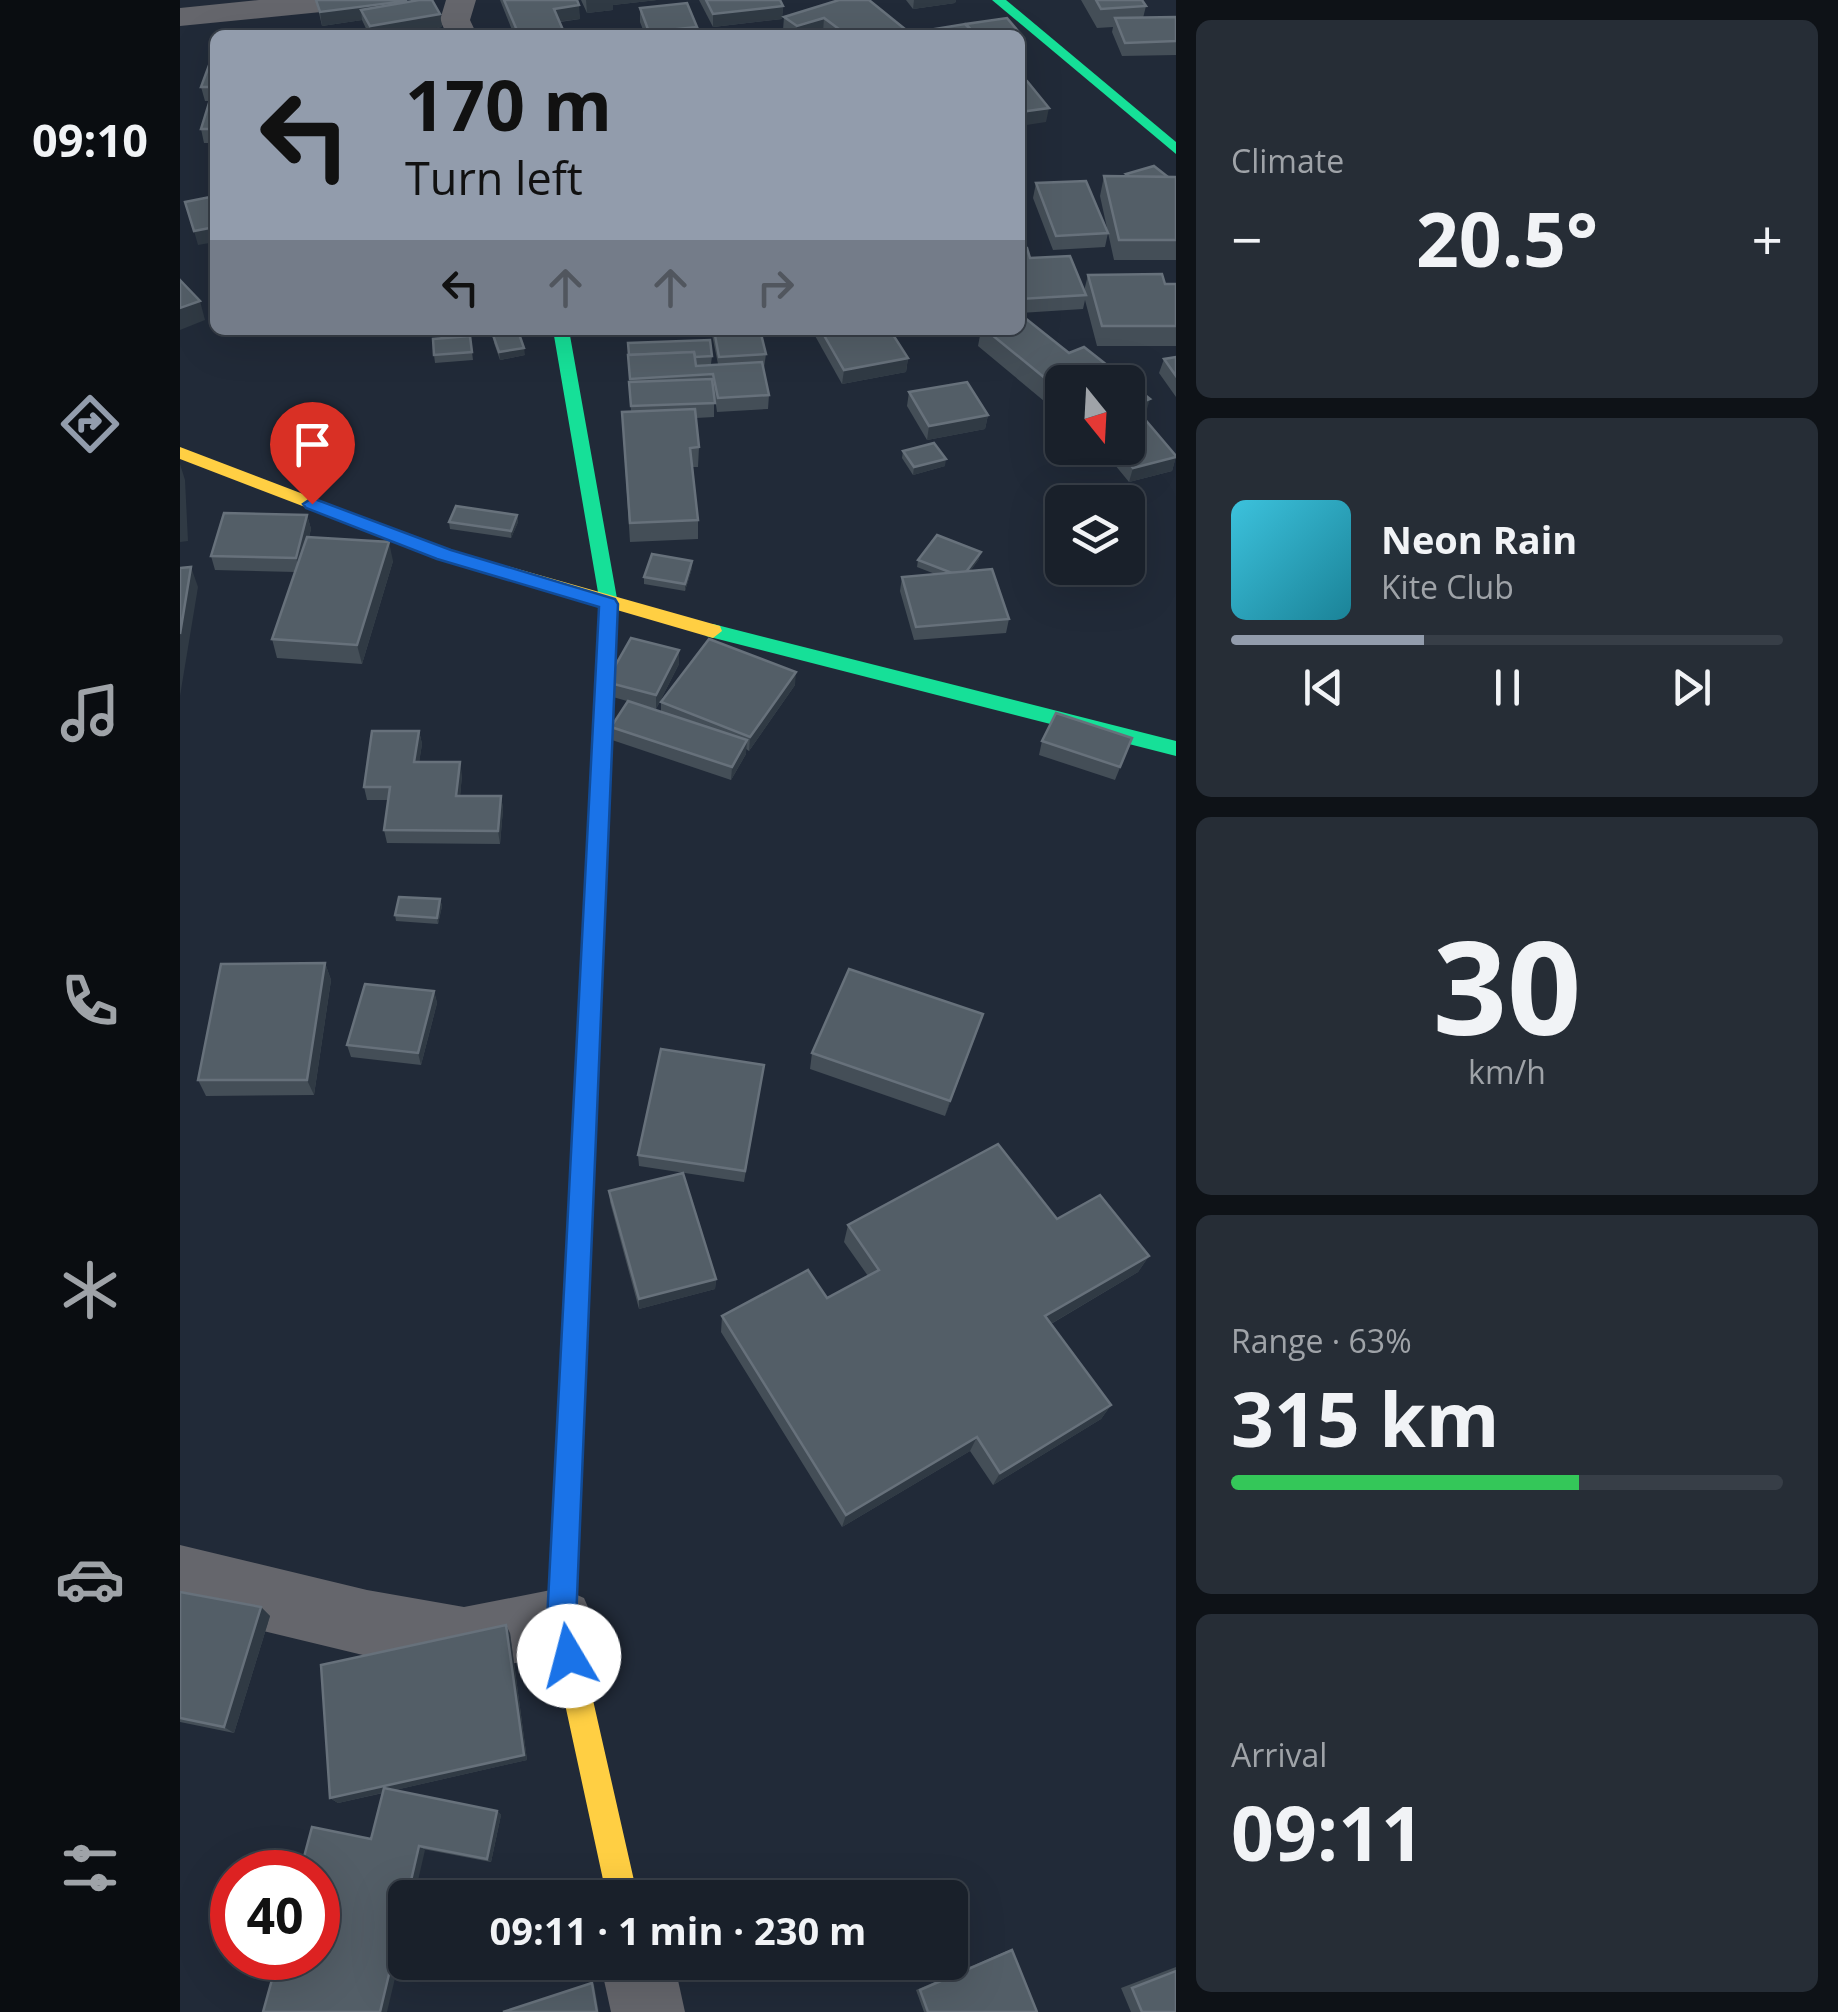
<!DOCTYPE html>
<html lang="en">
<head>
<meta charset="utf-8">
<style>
	:root { --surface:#19202a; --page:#262d36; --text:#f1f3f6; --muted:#9fa3a8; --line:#373e47; --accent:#929cac }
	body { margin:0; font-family:"Open Sans",sans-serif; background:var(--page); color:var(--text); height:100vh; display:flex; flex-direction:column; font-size:38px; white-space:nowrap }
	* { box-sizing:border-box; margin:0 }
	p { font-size:32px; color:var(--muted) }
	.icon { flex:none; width:55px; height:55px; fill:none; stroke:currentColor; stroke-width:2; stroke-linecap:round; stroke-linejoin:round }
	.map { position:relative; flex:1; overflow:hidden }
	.details { display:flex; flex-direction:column; gap:20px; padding:20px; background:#0e1217; width:662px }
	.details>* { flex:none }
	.guide { position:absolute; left:30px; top:30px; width:815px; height:305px; border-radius:15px; box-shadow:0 10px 40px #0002,0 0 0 2px var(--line); background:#929cac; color:#111; overflow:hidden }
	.needle { width:65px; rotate:162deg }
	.controls { position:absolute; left:865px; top:365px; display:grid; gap:20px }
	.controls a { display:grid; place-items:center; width:100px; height:100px; border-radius:15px; background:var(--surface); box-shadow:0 10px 40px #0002,0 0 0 2px var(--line); font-size:50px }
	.speed { position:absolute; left:30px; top:1850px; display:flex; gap:20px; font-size:50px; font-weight:700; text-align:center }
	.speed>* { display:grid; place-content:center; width:130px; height:130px; border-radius:50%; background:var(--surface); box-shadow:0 10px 40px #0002,0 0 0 2px var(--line); line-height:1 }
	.speed .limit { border:15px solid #d22; background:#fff; color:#111 }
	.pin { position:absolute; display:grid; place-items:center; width:85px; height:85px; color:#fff; margin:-102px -42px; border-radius:50% 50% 50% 0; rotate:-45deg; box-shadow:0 0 10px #0007 }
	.pin .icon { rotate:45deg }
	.me { position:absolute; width:110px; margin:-55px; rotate:352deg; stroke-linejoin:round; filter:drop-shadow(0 0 8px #0008) }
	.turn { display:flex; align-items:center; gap:35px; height:210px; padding:0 30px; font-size:45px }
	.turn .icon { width:130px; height:130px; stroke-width:2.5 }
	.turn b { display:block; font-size:70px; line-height:85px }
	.lanes { display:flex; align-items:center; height:95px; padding:0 30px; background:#0003; justify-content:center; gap:50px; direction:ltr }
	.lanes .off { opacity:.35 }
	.big { font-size:75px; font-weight:700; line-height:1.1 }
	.details .widget { flex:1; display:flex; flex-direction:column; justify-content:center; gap:15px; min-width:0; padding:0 35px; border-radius:15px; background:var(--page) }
	.details .dial { align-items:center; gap:0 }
	.dial b { font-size:130px; line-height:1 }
	.song { display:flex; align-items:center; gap:30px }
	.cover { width:120px; height:120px; border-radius:15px; background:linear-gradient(135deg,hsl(190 70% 55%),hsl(190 70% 35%)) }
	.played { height:10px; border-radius:5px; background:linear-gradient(90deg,var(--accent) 35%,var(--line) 35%) }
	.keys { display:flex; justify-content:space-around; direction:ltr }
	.heat { display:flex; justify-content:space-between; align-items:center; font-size:55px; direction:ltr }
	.charge { height:15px; border-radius:8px; background:linear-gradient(90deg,#34c759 63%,var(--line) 0) }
	.trip { position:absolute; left:208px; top:1880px; width:580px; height:100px; border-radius:15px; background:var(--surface); box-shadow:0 10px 40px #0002,0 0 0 2px var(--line); font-weight:700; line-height:100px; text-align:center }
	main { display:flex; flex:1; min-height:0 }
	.tab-bar { display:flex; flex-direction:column; width:180px; justify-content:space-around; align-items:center; background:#0a0d11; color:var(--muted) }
	.tab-bar .icon { width:70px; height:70px }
	.tab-bar .selected { color:var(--accent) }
	.tab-bar b { font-size:45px; color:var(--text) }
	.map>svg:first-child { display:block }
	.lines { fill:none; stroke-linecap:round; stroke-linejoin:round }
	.street { fill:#65666c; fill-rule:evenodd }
	.fast { fill:#16e098; fill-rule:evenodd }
	.slow { fill:#ffcf43; fill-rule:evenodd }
	.wall { fill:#444e57 }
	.shaded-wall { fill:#303a44 }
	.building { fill:#535e67; stroke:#67717b; stroke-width:2.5 }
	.route { fill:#1a73e8; stroke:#114b97; stroke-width:2.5 }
</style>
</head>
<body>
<main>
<nav class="tab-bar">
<b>09:10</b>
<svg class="icon selected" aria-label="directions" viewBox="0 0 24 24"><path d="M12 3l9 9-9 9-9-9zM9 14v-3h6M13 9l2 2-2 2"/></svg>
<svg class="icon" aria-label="music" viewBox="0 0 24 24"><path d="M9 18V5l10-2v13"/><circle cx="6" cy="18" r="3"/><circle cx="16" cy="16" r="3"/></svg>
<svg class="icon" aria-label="phone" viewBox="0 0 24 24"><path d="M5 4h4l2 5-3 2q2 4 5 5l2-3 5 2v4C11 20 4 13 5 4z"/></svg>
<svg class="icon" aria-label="climate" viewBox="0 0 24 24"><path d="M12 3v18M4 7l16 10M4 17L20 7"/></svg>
<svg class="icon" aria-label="car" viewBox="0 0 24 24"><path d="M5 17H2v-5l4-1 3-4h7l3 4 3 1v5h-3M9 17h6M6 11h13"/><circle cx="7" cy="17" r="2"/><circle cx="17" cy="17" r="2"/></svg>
<svg class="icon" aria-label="filters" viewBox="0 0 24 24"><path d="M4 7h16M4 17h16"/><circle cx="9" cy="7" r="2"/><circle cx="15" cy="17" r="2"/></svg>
</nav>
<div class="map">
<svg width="996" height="2012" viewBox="0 0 996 2012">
	<rect width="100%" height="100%" fill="#212a38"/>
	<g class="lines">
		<g class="street">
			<path d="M79,0H186L182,6L171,9L0,26V8Z"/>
			<path d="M266,0H296L290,20L297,35H267L260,20Z"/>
			<path d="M0,1545L187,1590L284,1607L381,1588L404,1598L414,1621L404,1644L381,1654L284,1673L187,1656L0,1611Z"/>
			<path d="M420,1962H494L505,2012H431Z"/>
		</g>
		<g class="fast">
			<path d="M812,0H826L996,142V154Z"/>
			<path d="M373,330H389L438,604L414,1180L411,1188L402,1191L393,1188L390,1180L420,604Z"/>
			<path d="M533,624L996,741V756L526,636L524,631Z"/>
		</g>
		<g class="slow">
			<path d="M0,447L270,550L540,626L542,631L533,638L258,558L0,459Z"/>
			<path d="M402,1169L411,1172L414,1180L395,1621L458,1898H427L367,1621L390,1180L393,1172Z"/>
		</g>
	</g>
	<g class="wall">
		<path d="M136,0L226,2L260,14L262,27L220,35H189L182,20L142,26Z"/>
		<path d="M320,0H397L400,19L380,22L384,35H334Z"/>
		<path d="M401,0H477L433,5V10L407,13Z"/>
		<path d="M519,0H600L603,6L602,19L533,27Z"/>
		<path d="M659,0L731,35H648L643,32L633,35H609L603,30L604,17Z"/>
		<path d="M726,0H776L775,3L733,9Z"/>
		<path d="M901,0H962L966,6L963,18L996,17V55L942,56L932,32L933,27L917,28Z"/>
		<path d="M460,8L517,35H465L460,22Z"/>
		<path d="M35,49V143H24L21,129L29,101H25L21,87Z"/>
		<path d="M946,174L996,177V260H934L920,196L924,176L946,177Z"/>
		<path d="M856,183L928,233L925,247L873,250L853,198Z"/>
		<path d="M840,248L850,258L904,291L908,275L996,284V346H917L905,300L903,309L840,313Z"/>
		<path d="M269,330H328V333L345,355L320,360L314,343L313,335H316L270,336Z"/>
		<path d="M416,330H462V331L416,332Z"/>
		<path d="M531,330H580L586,354L584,368L589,395L588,409L537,412L534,391V417L516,418L519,447L518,467H513L518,520V539L450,542L443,432L451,412L448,355L532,356L531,364L516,366L538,364Z"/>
		<path d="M634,330H710L728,358L726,372L662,384L634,334Z"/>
		<path d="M801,330H840L964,419L996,456L992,471L949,482L921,448H948L882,382V416L798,346Z"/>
		<path d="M290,336L293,360L255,363L254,355Z"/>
		<path d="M996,357V397L979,373L984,359Z"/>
		<path d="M729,392L808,415L805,429L747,440L727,406Z"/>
		<path d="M723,451L765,466L733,475L722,458Z"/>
		<path d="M127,515L131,529L129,537L213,561L182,664L97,658L92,639L115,572L35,570L31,556Z"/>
		<path d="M337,515L338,522L331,538L270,529L269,522Z"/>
		<path d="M799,559L790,571L829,619L826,633L734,640L720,591L722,577L755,574L737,567L738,560Z"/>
		<path d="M512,568L505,591L464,584V577Z"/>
		<path d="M499,664L476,709L451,702L481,712V702L615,685L569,751L566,749V754L551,780L432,740L431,727L447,701L426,695V682Z"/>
		<path d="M239,731L242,744L239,762L282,775L280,796H321L323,809L320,844L207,843L204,830L208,800H187L184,787Z"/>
		<path d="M952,738L935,780L859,755L862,741Z"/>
		<path d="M260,899L262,906L258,924L216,921L215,915Z"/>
		<path d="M145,963L151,980L134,1095L26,1096L18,1080Z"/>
		<path d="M254,991L257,1003L241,1065L171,1057L167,1045Z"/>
		<path d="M803,1014L765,1116L630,1069L632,1053Z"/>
		<path d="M584,1065L564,1182L459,1166L458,1155Z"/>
		<path d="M429,1191L536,1279L535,1289L459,1309L430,1202Z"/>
		<path d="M877,1219L969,1256L958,1272L871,1324L931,1405L921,1419L813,1485L790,1451L662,1527L541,1332L542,1316L647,1298L688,1276L664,1242L668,1225Z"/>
		<path d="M0,1592L81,1607L90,1616L54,1733L0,1722Z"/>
		<path d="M330,1633L347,1760L215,1790L317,1811L321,1815L311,1862L191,1839L203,1793L158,1803L150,1798Z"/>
		<path d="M832,1950L857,2012H744L736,1990L827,1951Z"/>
		<path d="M996,1967V2012H951L941,1988Z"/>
	</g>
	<g class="shaded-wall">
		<path d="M406,0H477L433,5V10L407,13Z"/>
		<path d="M734,0H776L775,3L733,9Z"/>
		<path d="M226,1L228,14L181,10L182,20L142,26L140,12Z"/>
		<path d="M399,5L400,19L375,22L374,9Z"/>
		<path d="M603,6L602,19L533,27V14Z"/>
		<path d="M260,14L262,27L220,35H191L190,26Z"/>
		<path d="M644,18L643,32L633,35H616L617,26Z"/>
		<path d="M517,27V35H469V32Z"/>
		<path d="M383,30L384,35H345Z"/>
		<path d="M869,108L866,122L840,126V112Z"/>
		<path d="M35,227V242L18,245L14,231Z"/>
		<path d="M20,301L25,320L0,330V308Z"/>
		<path d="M344,348L345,355L320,360L319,352Z"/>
		<path d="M728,358L726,372L662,384L664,370Z"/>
		<path d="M970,399L964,419L948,426V408Z"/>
		<path d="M808,415L805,429L747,440L749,426Z"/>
		<path d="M996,457L992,471L949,482L953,468Z"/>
		<path d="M766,459L765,466L733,475L734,467Z"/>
		<path d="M0,464L5,480L8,541L0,542Z"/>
		<path d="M127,515L131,529L120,572L116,558Z"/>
		<path d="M337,515L338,522L331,538V531Z"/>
		<path d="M209,542L213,561L182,664L177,645Z"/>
		<path d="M801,552L799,559L781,584L782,577Z"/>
		<path d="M512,561V568L505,591V584Z"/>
		<path d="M11,567L18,587L0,696V634Z"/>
		<path d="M499,650V664L476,709V695Z"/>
		<path d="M616,672L615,685L569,751L570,737Z"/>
		<path d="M239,731L242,744L237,776L234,762Z"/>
		<path d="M567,740L566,754L551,780L552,767Z"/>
		<path d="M280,762L282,775L279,809L276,796Z"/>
		<path d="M321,796L323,809L320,844L318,831Z"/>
		<path d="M260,899L262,906L258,924L257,918Z"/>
		<path d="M145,963L151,980L134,1095L127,1080Z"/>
		<path d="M254,991L257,1003L241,1065L238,1053Z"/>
		<path d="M803,1014L798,1030L765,1116L770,1101Z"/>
		<path d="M969,1256L958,1272L857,1332L865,1316Z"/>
		<path d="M536,1279L535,1289L459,1309V1299Z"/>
		<path d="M931,1405L921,1419L813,1485L820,1473Z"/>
		<path d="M797,1437L790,1451L662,1527L666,1515Z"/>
		<path d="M81,1607L90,1616L54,1733L44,1727Z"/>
		<path d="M326,1625L330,1633L347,1760L158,1803L150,1798Z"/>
		<path d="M317,1811L321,1815L311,1862L307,1859Z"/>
		<path d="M239,1846L245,1850L234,1898H227Z"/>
		<path d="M225,1907V1936L207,2012H200Z"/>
		<path d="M412,1983L414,1984L419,2012H417Z"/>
	</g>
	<g class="building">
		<path d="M136,0H226V1L140,12Z"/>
		<path d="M239,0H252L260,14L190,26L181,10Z"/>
		<path d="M324,0H397L399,5L374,9L383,30L339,35Z"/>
		<path d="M526,0H600L603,6L533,14Z"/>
		<path d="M659,0H689L731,34L727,35H667L644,18L617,26L604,17Z"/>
		<path d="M916,0H962L966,6L921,9Z"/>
		<path d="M507,3L517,27L469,32L460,8Z"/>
		<path d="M996,17V41L945,43L935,18Z"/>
		<path d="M827,18L843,37H840V35H796L786,24Z"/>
		<path d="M785,24L796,35H746L742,31Z"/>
		<path d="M135,34L182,35H135Z"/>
		<path d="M35,49V87H21Z"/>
		<path d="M847,81L869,108L840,112V82Z"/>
		<path d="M33,90H35V129H21Z"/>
		<path d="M974,166L988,177H950L946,174Z"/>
		<path d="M924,176L996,177V240H939Z"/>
		<path d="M906,181L928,233L876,236L856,183Z"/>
		<path d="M35,196V227L14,231L5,202Z"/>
		<path d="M840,248H847L850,258L890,256L906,295L840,299Z"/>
		<path d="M982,274L985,284H996V326H922L908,275Z"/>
		<path d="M0,280L20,301L0,308Z"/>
		<path d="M840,314L889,353L904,347L970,399L948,408V382H882V392L806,330H840Z"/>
		<path d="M534,330H580L586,354L539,357Z"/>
		<path d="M641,330H710L728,358L664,370Z"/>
		<path d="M338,331L344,348L319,352L313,335Z"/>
		<path d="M290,336L292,352L254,355L253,339Z"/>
		<path d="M530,340L532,356L515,357L514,352L449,355L448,343Z"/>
		<path d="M514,352L516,366L582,362L589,395L538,398L533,374L450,379L448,355Z"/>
		<path d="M996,357V376L984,359Z"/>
		<path d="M532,379L535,403L451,406L449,382Z"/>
		<path d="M787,382L808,415L749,426L729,392Z"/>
		<path d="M515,409L519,447L510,448L518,520L450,523L442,412Z"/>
		<path d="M963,417L996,456V457L953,468L937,448H948V421Z"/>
		<path d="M754,443L766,459L734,467L723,451Z"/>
		<path d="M276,506L337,515L331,531L269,522Z"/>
		<path d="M44,513L127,515L116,558L31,556Z"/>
		<path d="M757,535L801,552L786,572L772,573L738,560Z"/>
		<path d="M127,537L209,542L177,645L92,639Z"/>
		<path d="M472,554L512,561L505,584L464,577Z"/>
		<path d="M11,567L0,634V568Z"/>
		<path d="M812,569L829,619L736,627L722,577Z"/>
		<path d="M451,638L499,650L476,695L426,682Z"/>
		<path d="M529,639L616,672L570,737L481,702Z"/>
		<path d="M448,701L567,740L552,767L431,727Z"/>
		<path d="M876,713L952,738L940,767L862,741Z"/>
		<path d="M192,731H239L234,762H280L276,796H321L318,831L204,830L210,787H184Z"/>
		<path d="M219,897L260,899L257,918L215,915Z"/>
		<path d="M145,963L127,1080H18L41,964Z"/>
		<path d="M669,969L803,1014L770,1101L632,1053Z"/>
		<path d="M185,984L254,991L238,1053L167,1045Z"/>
		<path d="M481,1049L584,1065L565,1171L458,1155Z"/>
		<path d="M818,1144L877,1219L920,1195L969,1256L865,1316L931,1405L820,1473L797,1437L666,1515L542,1316L628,1270L647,1298L699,1270L668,1225Z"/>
		<path d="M503,1173L536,1279L459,1299L429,1191Z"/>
		<path d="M0,1592L81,1607L44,1727L0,1718Z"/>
		<path d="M326,1625L344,1755L150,1798L141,1665Z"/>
		<path d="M204,1788L317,1811L307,1859L239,1846L227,1898H225V1907L200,2012H83L98,1958H138V1872H120L132,1827L191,1839Z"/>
		<path d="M832,1950L857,2012H748L740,1990Z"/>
		<path d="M996,1971V2012H962L952,1988Z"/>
		<path d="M412,1983L417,2012H323Z"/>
	</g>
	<path class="route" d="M132,498L271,550L435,599L438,604L396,1621L404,1656L399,1666L389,1670L379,1666L367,1621L419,607L257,559L126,508L123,504Z"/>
</svg>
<div class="controls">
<a><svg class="needle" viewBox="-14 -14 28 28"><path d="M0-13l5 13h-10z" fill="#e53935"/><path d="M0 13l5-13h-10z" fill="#9fa3a8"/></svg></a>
<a><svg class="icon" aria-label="layers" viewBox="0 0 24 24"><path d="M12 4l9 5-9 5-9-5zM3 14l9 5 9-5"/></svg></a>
</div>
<div class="speed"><div class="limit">40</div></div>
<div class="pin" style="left:132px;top:504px;background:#d93025"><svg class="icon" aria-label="arrive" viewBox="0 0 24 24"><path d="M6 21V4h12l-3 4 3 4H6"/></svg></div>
<svg class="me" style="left:389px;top:1656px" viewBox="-20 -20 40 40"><circle r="19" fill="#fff"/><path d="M0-13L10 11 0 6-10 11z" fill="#1a73e8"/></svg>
<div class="trip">09:11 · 1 min · 230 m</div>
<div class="guide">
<div class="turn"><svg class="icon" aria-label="left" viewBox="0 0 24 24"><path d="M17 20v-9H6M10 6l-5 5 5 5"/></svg><div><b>170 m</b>Turn left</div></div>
<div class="lanes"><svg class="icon" aria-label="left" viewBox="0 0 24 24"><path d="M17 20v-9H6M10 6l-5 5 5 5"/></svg><svg class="icon off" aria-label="ahead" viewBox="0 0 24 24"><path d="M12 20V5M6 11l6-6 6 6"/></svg><svg class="icon off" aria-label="ahead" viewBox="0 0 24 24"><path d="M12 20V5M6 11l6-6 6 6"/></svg><svg class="icon off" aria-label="right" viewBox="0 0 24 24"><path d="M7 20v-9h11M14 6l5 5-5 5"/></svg></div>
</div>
</div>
<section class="details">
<div class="widget"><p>Climate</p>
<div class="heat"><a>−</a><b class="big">20.5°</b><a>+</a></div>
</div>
<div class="widget">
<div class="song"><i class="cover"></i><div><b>Neon Rain</b><p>Kite Club</p></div></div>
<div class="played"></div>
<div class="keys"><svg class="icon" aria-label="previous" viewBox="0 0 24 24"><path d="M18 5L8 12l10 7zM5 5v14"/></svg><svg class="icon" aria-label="pause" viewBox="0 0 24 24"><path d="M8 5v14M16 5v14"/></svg><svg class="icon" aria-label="next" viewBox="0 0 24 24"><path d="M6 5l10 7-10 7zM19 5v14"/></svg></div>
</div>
<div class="widget dial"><b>30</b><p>km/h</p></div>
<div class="widget"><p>Range · 63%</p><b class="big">315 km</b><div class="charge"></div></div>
<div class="widget"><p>Arrival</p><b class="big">09:11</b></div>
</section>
</main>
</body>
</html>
